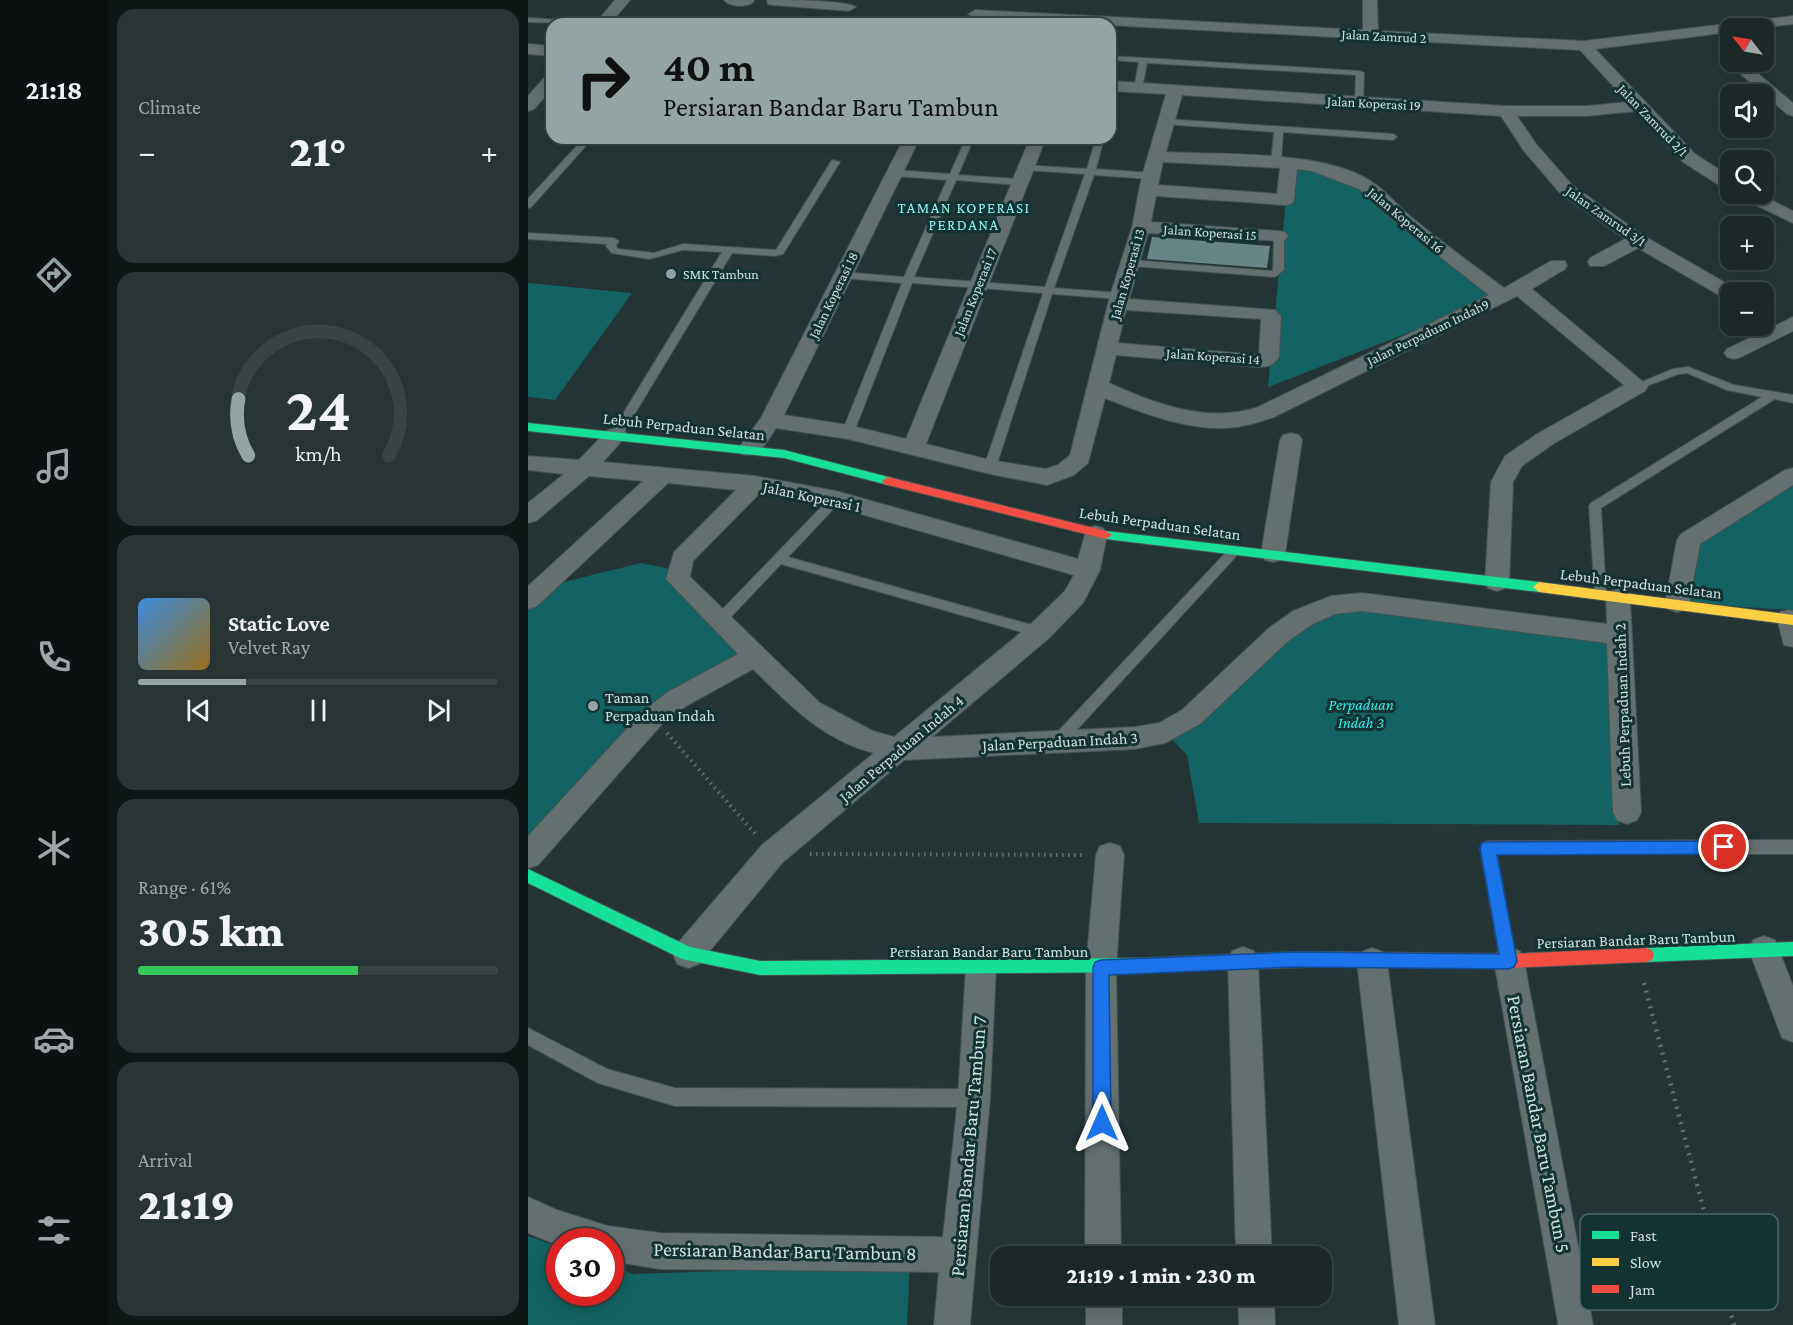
<!DOCTYPE html>
<html lang="en">
<head>
<meta charset="utf-8">
<style>
	:root { --surface:#1c2828; --page:#293434; --text:#f1f3f6; --muted:#a0a6a8; --line:#3a4445; --accent:#94a4a4 }
	body { margin:0; font-family:"Crimson Pro",serif; background:var(--page); color:var(--text); height:100vh; display:flex; flex-direction:column; font-size:22px; white-space:nowrap }
	* { box-sizing:border-box; margin:0 }
	p { font-size:20px; color:var(--muted) }
	.icon { flex:none; width:33px; height:33px; fill:none; stroke:currentColor; stroke-width:2; stroke-linecap:round; stroke-linejoin:round }
	.map { position:relative; flex:1; overflow:hidden }
	.side { display:flex; flex-direction:column; gap:9px; padding:9px; background:#0f1616; width:420px }
	.side>* { flex:none }
	.hud { position:absolute; left:18px; top:18px; width:570px; height:126px; border-radius:18px; box-shadow:0 3px 15px #0003,0 0 0 2px var(--line); background:#94a4a4; color:#111; overflow:hidden }
	.needle { width:39px; rotate:301deg }
	.buttons { position:absolute; left:1192px; top:18px; display:grid; gap:12px }
	.buttons a { display:grid; place-items:center; width:54px; height:54px; border-radius:12px; background:var(--surface); box-shadow:0 3px 15px #0003,0 0 0 2px var(--line); font-size:30px }
	.speed { position:absolute; left:18px; top:1228px; display:flex; gap:12px; font-size:30px; font-weight:700; text-align:center }
	.speed>* { display:grid; place-content:center; width:78px; height:78px; border-radius:50%; background:var(--surface); box-shadow:0 3px 15px #0003,0 0 0 2px var(--line); line-height:1 }
	.speed .limit { border:9px solid #d22; background:#fff; color:#111 }
	.pin { position:absolute; display:grid; place-items:center; width:51px; height:51px; color:#fff; margin:-26px; border:3px solid #fff; border-radius:50%; box-shadow:0 2px 6px #0007 }
	.me { position:absolute; width:66px; margin:-33px; rotate:0deg; stroke-linejoin:round; filter:drop-shadow(0 0 4px #0008) }
	.turn { display:flex; align-items:center; gap:21px; height:126px; padding:0 18px; font-size:27px }
	.turn .icon { width:78px; height:78px; stroke-width:2.5 }
	.turn b { display:block; font-size:42px; line-height:51px }
	.big { font-size:45px; font-weight:800; line-height:1.1 }
	.side .widget { flex:1; display:flex; flex-direction:column; justify-content:center; gap:9px; min-width:0; padding:0 21px; border-radius:18px; background:var(--page) }
	.side .dial { align-items:center; gap:0 }
	.dial svg { height:156px; overflow:visible; fill:none; stroke:var(--line); stroke-width:7; stroke-linecap:round; text-anchor:middle }
	.dial text { fill:var(--text); stroke:none }
	.song { display:flex; align-items:center; gap:18px }
	.cover { width:72px; height:72px; border-radius:9px; background:linear-gradient(135deg,hsl(210 70% 55%),hsl(40 70% 35%)) }
	.played { height:6px; border-radius:3px; background:linear-gradient(90deg,var(--accent) 30%,var(--line) 30%) }
	.keys { display:flex; justify-content:space-around; direction:ltr }
	.heat { display:flex; justify-content:space-between; align-items:center; font-size:33px; direction:ltr }
	.charge { height:9px; border-radius:4px; background:linear-gradient(90deg,#34c759 61%,var(--line) 0) }
	.trip { position:absolute; left:462px; top:1246px; width:342px; height:60px; border-radius:18px; background:var(--surface); box-shadow:0 3px 15px #0003,0 0 0 2px var(--line); font-weight:800; line-height:60px; text-align:center }
	main { display:flex; flex:1; min-height:0 }
	.dock { display:flex; flex-direction:column; width:108px; justify-content:space-around; align-items:center; background:#0b1010; color:var(--muted) }
	.dock .icon { width:42px; height:42px }
	.dock .current { color:var(--accent) }
	.dock b { font-size:27px; color:var(--text) }
	.map>svg:first-child { display:block }
	.green { fill:#136362 }
	.building { fill:#678585 }
	.lines { fill:none; stroke-linecap:round; stroke-linejoin:round }
	.lane-casing { stroke:#445352; stroke-width:2 }
	.street-casing { stroke:#445352; stroke-width:2 }
	.fast-casing { stroke:#445352; stroke-width:2 }
	.slow-casing { stroke:#445352; stroke-width:2 }
	.jam-casing { stroke:#445352; stroke-width:2 }
	.path-far1 { stroke:#646f6f; stroke-width:4; stroke-dasharray:1.5 4.5; stroke-linecap:butt }
	.path { stroke:#646f6f; stroke-width:4.5; stroke-dasharray:2 6; stroke-linecap:butt }
	.lane { fill:#647070; fill-rule:evenodd }
	.street { fill:#647070; fill-rule:evenodd }
	.fast { fill:#16e098; fill-rule:evenodd }
	.slow { fill:#ffcf43; fill-rule:evenodd }
	.jam { fill:#f24e42; fill-rule:evenodd }
	.route { fill:#1a73e8; stroke:#114b97; stroke-width:1.5 }
	.poi-dot { fill:#94a4a4; stroke:#133232; stroke-width:2 }
	.labels { text-anchor:middle; stroke-width:6; stroke-linejoin:round; paint-order:stroke }
	.far-street-label { font-size:14px; fill:#cfe0df; stroke:#133232 }
	.far-poi-label { font-size:14px; fill:#cfe0df; stroke:#133232; text-anchor:start }
	.far-neighbourhood-label { font-size:15px; letter-spacing:1.5px; fill:#8af6f4; stroke:#133232 }
	.street-label { font-size:16px; fill:#cfe0df; stroke:#133232 }
	.poi-label { font-size:16px; fill:#cfe0df; stroke:#133232; text-anchor:start }
	.park-label { font-size:16px; font-style:italic; fill:#2bebeb; stroke:#133232 }
	.near-street-label { font-size:20px; fill:#cfe0df; stroke:#133232 }
	.key { fill:#133232; stroke:#4b6666; stroke-width:1.5 }
	.key-label { font-size:16px; fill:#cfe0df }
</style>
</head>
<body>
<main>
<nav class="dock">
<b>21:18</b>
<svg class="icon current" aria-label="directions" viewBox="0 0 24 24"><path d="M12 3l9 9-9 9-9-9zM9 14v-3h6M13 9l2 2-2 2"/></svg>
<svg class="icon" aria-label="music" viewBox="0 0 24 24"><path d="M9 18V5l10-2v13"/><circle cx="6" cy="18" r="3"/><circle cx="16" cy="16" r="3"/></svg>
<svg class="icon" aria-label="phone" viewBox="0 0 24 24"><path d="M5 4h4l2 5-3 2q2 4 5 5l2-3 5 2v4C11 20 4 13 5 4z"/></svg>
<svg class="icon" aria-label="climate" viewBox="0 0 24 24"><path d="M12 3v18M4 7l16 10M4 17L20 7"/></svg>
<svg class="icon" aria-label="car" viewBox="0 0 24 24"><path d="M5 17H2v-5l4-1 3-4h7l3 4 3 1v5h-3M9 17h6M6 11h13"/><circle cx="7" cy="17" r="2"/><circle cx="17" cy="17" r="2"/></svg>
<svg class="icon" aria-label="filters" viewBox="0 0 24 24"><path d="M4 7h16M4 17h16"/><circle cx="9" cy="7" r="2"/><circle cx="15" cy="17" r="2"/></svg>
</nav>
<section class="side">
<div class="widget"><p>Climate</p>
<div class="heat"><a>−</a><b class="big">21°</b><a>+</a></div>
</div>
<div class="widget dial"><svg viewBox="0 0 100 80">
<path d="M14 69A42 42 0 1 1 86 69"/>
<path d="M14 69A42 42 0 0 1 9 40" stroke="#94a4a4"/>
<text x="50" y="56" font-size="32" font-weight="700">24</text>
<text x="50" y="72" font-size="11">km/h</text>
</svg></div>
<div class="widget">
<div class="song"><i class="cover"></i><div><b>Static Love</b><p>Velvet Ray</p></div></div>
<div class="played"></div>
<div class="keys"><svg class="icon" aria-label="previous" viewBox="0 0 24 24"><path d="M18 5L8 12l10 7zM5 5v14"/></svg><svg class="icon" aria-label="pause" viewBox="0 0 24 24"><path d="M8 5v14M16 5v14"/></svg><svg class="icon" aria-label="next" viewBox="0 0 24 24"><path d="M6 5l10 7-10 7zM19 5v14"/></svg></div>
</div>
<div class="widget"><p>Range · 61%</p><b class="big">305 km</b><div class="charge"></div></div>
<div class="widget"><p>Arrival</p><b class="big">21:19</b></div>
</section>
<div class="map">
<svg width="1265" height="1325" viewBox="0 0 1265 1325">
	<rect width="100%" height="100%" fill="#253535"/>
	<g class="green">
		<path d="M778,165L837,185L965,300L740,387L761,167Z"/>
		<path d="M0,283L104,293L27,400L0,397Z"/>
		<path d="M1265,475V610L1149,603L1161,540Z"/>
		<path d="M113,563L146,570L219,655L145,696L0,845V608L24,585Z"/>
		<path d="M803,605L1091,635V825L671,823L659,755L637,732Z"/>
		<path d="M0,1236L31,1247L32,1293H82L83,1266L105,1274L382,1265L379,1325H0Z"/>
	</g>
	<path class="building" d="M624,237L742,246L739,268L619,259Z"/>
	<g class="lines">
		<g class="lane-casing">
			<g id="lane">
				<path d="M0,18L74,22L78,24L0,22Z"/>
				<path d="M582,56L832,71L836,73L835,102L831,105L827,102L828,75L619,63L614,88L610,91L606,88L611,62L582,60Z"/>
				<path d="M586,83L590,86L586,101L582,104V86Z"/>
				<path d="M638,119L865,134L869,137L865,140L755,132L753,163L748,166L743,163L746,132L635,124L634,122Z"/>
				<path d="M56,138H65L3,207L0,208V199Z"/>
				<path d="M438,138H446L430,175L491,179L496,182L491,185L428,180L386,277L517,287L557,174L498,170L493,167L495,165L559,169L568,138H576L568,169L623,173L628,176L623,179L566,175L526,288L592,293L597,296L592,299L524,294L468,467L462,471L456,467L515,293L384,283L326,432L320,436L314,432L374,283L314,278L309,275L314,272L376,277L419,180L366,176L361,173L366,170L422,174Z"/>
				<path d="M304,160L312,162L255,254L247,256L204,253L92,438H84L82,435L194,252L155,250L121,259L84,253L78,246L80,244L0,239V233L86,238L91,241L88,246L90,249L126,253L155,244L248,250Z"/>
				<path d="M751,233L756,236V270L747,277L603,266L598,263L603,260L745,271L746,236Z"/>
				<path d="M1160,367L1206,385L1265,395V403L1247,399L1073,508L1078,595L1077,598H1067L1061,506L1063,503L1234,397L1199,390L1159,373L1151,374L1110,389L1104,386L1145,369Z"/>
				<path d="M308,495L312,496L314,499L312,502L260,557L511,627L516,628L518,632L516,636L511,637L253,564L198,622H188L186,619L188,616L304,496Z"/>
				<path d="M707,546L713,550L711,553L534,746H524L522,742L524,738L703,547Z"/>
				<path d="M1265,840V854H969L988,959L986,964L980,966L974,964L972,959L952,848L955,843L960,841Z"/>
				<path d="M0,1028L79,1069L147,1088L446,1089L452,1092L455,1098L452,1104L446,1107L147,1106L70,1083L0,1045Z"/>
			</g>
		</g>
		<g class="street-casing">
			<g id="street">
				<path d="M87,0H102L82,24H67Z"/>
				<path d="M196,0H225L226,1C220,8 202,7 196,0Z"/>
				<path d="M239,0C256,0 317,0 328,7L321,11L245,5L240,4Z"/>
				<path d="M835,0H849L850,31L1056,41L1265,16V24L1232,28H1203V32L1067,49L1167,154L1203,177V190L1197,189L1155,162L1108,111L1059,116H989L1008,144L1044,185L1116,236L1210,290L1212,292H1203V300L1196,298L1110,248L1076,266H1062L1060,262L1062,258L1097,239L1032,193L996,151L973,116L654,95L638,152C694,155 798,150 844,182C858,191 869,205 882,216C912,241 944,264 976,288L1023,261H1037L1039,265L1037,269L1004,289L1120,386L1117,391L1025,444L994,466L985,482L981,582L978,588L969,591L960,588L957,582L963,482L977,456L1009,434L1096,385L989,296L746,417C734,421 722,425 709,427C666,433 617,414 577,398L560,463L546,475L519,485L462,474L320,439L248,428C239,441 232,459 213,454L210,449L233,418L376,138H392L256,415L320,425L378,439L502,138H518L398,444L462,460L518,469L530,465L542,455L582,296L604,227L614,176L638,94L582,91V81L978,106H1059L1100,102L1052,50L447,18L440,14L447,10L835,30ZM635,162L752,168L749,194L630,185ZM769,169L784,171L831,189L870,224L961,295L730,407C681,424 627,404 581,383L588,355L730,367C740,367 745,366 751,357L753,316L747,310L601,299L620,233L751,241L757,240L760,236L757,232L751,231L623,222L628,196L757,205L763,204L766,200ZM598,310L733,319L731,355L590,343Z"/>
				<path d="M0,44L24,46V56L0,54Z"/>
				<path d="M1203,58V62H1216L1265,103V116L1259,114L1202,65L1199,62Z"/>
				<path d="M24,74V89L6,109L0,111V96L18,76Z"/>
				<path d="M1210,194H1231L1265,211V223L1213,198Z"/>
				<path d="M1265,317V331L1213,357L1206,359L1199,357L1196,353L1199,349Z"/>
				<path d="M88,428L96,430L99,435L75,462L227,476L308,491L550,559L559,528L567,526L575,528L579,534L572,570L555,603L520,639L404,737L607,727L631,723L654,710L741,628L765,611L803,596L834,593L1079,624L1078,598L1081,592L1090,589L1099,592L1102,598L1113,812L1109,820L1099,824L1089,820L1085,812L1079,643L834,611L807,614L783,625L759,642L672,724L637,743L607,749L376,760L254,863L171,964L160,968L149,964L145,954L149,944L234,845L346,753C295,741 261,704 225,669L158,706L134,724L10,865L0,868V836L116,710L140,692L210,654L138,579L146,552L208,490L140,483L9,606L0,609V586L115,481L61,476L8,521L0,523V503L36,474L0,470V456L51,460L80,430ZM232,493L308,507L546,575L537,591L502,625L366,737L345,731L292,703L162,577L165,561Z"/>
				<path d="M763,433L771,435L774,440L757,554L753,560L745,562L737,560L733,554L752,440L755,435Z"/>
				<path d="M1265,468V485L1172,544L1161,603L1158,609L1149,612L1140,609L1137,603L1149,540L1153,534L1257,470Z"/>
				<path d="M1261,610L1265,611V647L1256,645L1249,619L1252,612Z"/>
				<path d="M582,843L592,846L596,855L588,967L593,1257H557L558,967L568,855L572,846Z"/>
				<path d="M1236,936L1247,940L1265,986V1042L1254,1038L1221,950L1225,940Z"/>
				<path d="M715,947L726,951L730,961L744,1257H708L700,961L704,951Z"/>
				<path d="M981,947L992,951L996,961L1065,1325H1031L1030,1323L966,961L970,951Z"/>
				<path d="M844,948L855,952L859,962L907,1325H871L829,962L833,952Z"/>
				<path d="M453,953L464,957L468,967L462,1098L442,1325H406L411,1272L132,1269L82,1261V1242H32V1246L0,1233V1197L29,1210L80,1226L132,1233L415,1237L430,1098L438,967L442,957Z"/>
				<rect x="558" y="1296" width="36" height="29"/>
				<path d="M710,1296H746L747,1325H711Z"/>
			</g>
		</g>
		<g class="fast-casing">
			<g id="fast">
				<path d="M0,423L256,450L364,478L366,481L360,485L256,458L0,431Z"/>
				<path d="M578,531L1011,582L1017,587L1011,592L578,539L572,535Z"/>
				<path d="M0,869L162,947L232,961L615,958L621,960L623,965L621,970L615,972L232,975L154,959L0,883Z"/>
				<path d="M1265,942V956L1118,962L1112,960L1110,955L1112,950L1118,948Z"/>
			</g>
		</g>
		<g class="slow-casing">
			<g id="slow">
				<path d="M1011,582L1265,615V625L1011,592L1005,587Z"/>
				<path d="M766,952H816L822,954L824,959L822,964L816,966L615,972L609,970L607,965L609,960L615,958Z"/>
			</g>
		</g>
		<g class="jam-casing">
			<g id="jam">
				<path d="M360,477L578,531L584,535L578,539L356,484L354,481Z"/>
				<path d="M1118,948L1124,950L1126,955L1124,960L1118,962L981,968L816,966L810,964L808,959L810,954L816,952L981,954Z"/>
			</g>
		</g>
		<g class="path-far1">
			<path d="M139,733L229,836"/>
			<path d="M282,854L557,855"/>
		</g>
		<path class="path" d="M1116,983L1206,1325"/>
		<use href="#lane" class="lane"/>
		<use href="#street" class="street"/>
		<use href="#fast" class="fast"/>
		<use href="#slow" class="slow"/>
		<use href="#jam" class="jam"/>
	</g>
	<path class="route" d="M1196,841L1201,843L1203,847L1201,852L1196,854L969,855L989,961L986,967L981,969L766,967L581,975L583,1123L581,1130L574,1132L568,1130L565,1123V968L567,962L573,960L766,952L971,954L952,848L954,843L960,842Z"/>
	<g class="poi-dot">
		<circle cx="143" cy="274" r="6"/>
		<circle cx="65" cy="706" r="6"/>
	</g>
	<g class="labels">
		<g class="far-street-label">
			<text transform="translate(856 36) rotate(3)" y="5">Jalan Zamrud 2</text>
			<text transform="translate(846 103) rotate(3)" y="5">Jalan Koperasi 19</text>
			<text transform="translate(1125 120) rotate(46)" y="5">Jalan Zamrud 2/1</text>
			<text transform="translate(1078 216) rotate(35)" y="5">Jalan Zamrud 3/1</text>
			<text transform="translate(878 220) rotate(40)" y="5">Jalan Koperasi 16</text>
			<text transform="translate(682 232) rotate(4)" y="5">Jalan Koperasi 15</text>
			<text transform="translate(599 274) rotate(-74)" y="5">Jalan Koperasi 13</text>
			<text transform="translate(447 292) rotate(-68)" y="5">Jalan Koperasi 17</text>
			<text transform="translate(305 295) rotate(-64)" y="5">Jalan Koperasi 18</text>
			<text transform="translate(900 332) rotate(-26)" y="5">Jalan Perpaduan Indah9</text>
			<text transform="translate(685 356) rotate(4)" y="5">Jalan Koperasi 14</text>
		</g>
		<g class="far-poi-label">
			<text x="155" y="279">SMK Tambun</text>
		</g>
		<g class="far-neighbourhood-label">
			<text x="436" y="213">TAMAN KOPERASI<tspan x="436" dy="17">PERDANA</tspan></text>
		</g>
		<g class="street-label">
			<text transform="translate(156 426) rotate(6)" y="6">Lebuh Perpaduan Selatan</text>
			<text transform="translate(284 496) rotate(12)" y="6">Jalan Koperasi 1</text>
			<text transform="translate(632 523) rotate(8)" y="6">Lebuh Perpaduan Selatan</text>
			<text transform="translate(1113 583) rotate(7)" y="6">Lebuh Perpaduan Selatan</text>
			<text transform="translate(1094 705) rotate(-92)" y="6">Lebuh Perpaduan Indah 2</text>
			<text transform="translate(532 741) rotate(-3)" y="6">Jalan Perpaduan Indah 3</text>
			<text transform="translate(373 748) rotate(-40)" y="6">Jalan Perpaduan Indah 4</text>
			<text transform="translate(1108 939) rotate(-2)" y="6">Persiaran Bandar Baru Tambun</text>
			<text x="461" y="957">Persiaran Bandar Baru Tambun</text>
		</g>
		<g class="poi-label">
			<text x="77" y="703">Taman<tspan x="77" dy="18">Perpaduan Indah</tspan></text>
		</g>
		<g class="park-label">
			<text x="833" y="710">Perpaduan<tspan x="833" dy="18">Indah 3</tspan></text>
		</g>
		<g class="near-street-label">
			<text transform="translate(1011 1124) rotate(79)" y="7">Persiaran Bandar Baru Tambun 5</text>
			<text transform="translate(440 1146) rotate(-85)" y="7">Persiaran Bandar Baru Tambun 7</text>
			<text transform="translate(257 1251) rotate(1)" y="7">Persiaran Bandar Baru Tambun 8</text>
		</g>
	</g>
	<rect x="1052" y="1214" width="198" height="96" rx="9" class="key"/>
	<rect x="1064" y="1231" width="27" height="8" fill="#16e098"/>
	<rect x="1064" y="1258" width="27" height="8" fill="#ffcf43"/>
	<rect x="1064" y="1285" width="27" height="8" fill="#f24e42"/>
	<g class="key-label">
		<text x="1102" y="1241">Fast</text>
		<text x="1102" y="1268">Slow</text>
		<text x="1102" y="1295">Jam</text>
	</g>
</svg>
<div class="buttons">
<a><svg class="needle" viewBox="-14 -14 28 28"><path d="M0-13l5 13h-10z" fill="#e53935"/><path d="M0 13l5-13h-10z" fill="#a0a6a8"/></svg></a>
<a><svg class="icon" aria-label="sound" viewBox="0 0 24 24"><path d="M4 9h4l5-4v14l-5-4H4zM17 9q2 3 0 6"/></svg></a>
<a><svg class="icon" aria-label="search" viewBox="0 0 24 24"><circle cx="10" cy="10" r="6"/><path d="M15 15l6 6"/></svg></a>
<a>+</a>
<a>−</a>
</div>
<div class="speed"><div class="limit">30</div></div>
<div class="pin" style="left:1196px;top:847px;background:#d93025"><svg class="icon" aria-label="arrive" viewBox="0 0 24 24"><path d="M6 21V4h12l-3 4 3 4H6"/></svg></div>
<svg class="me" style="left:574px;top:1123px" viewBox="-20 -20 40 40"><path d="M0-17L14 15 0 8-14 15z" fill="#1a73e8" stroke="#fff" stroke-width="4"/></svg>
<div class="trip">21:19 · 1 min · 230 m</div>
<div class="hud">
<div class="turn"><svg class="icon" aria-label="right" viewBox="0 0 24 24"><path d="M7 20v-9h11M14 6l5 5-5 5"/></svg><div><b>40 m</b>Persiaran Bandar Baru Tambun</div></div>
</div>
</div>
</main>
</body>
</html>
